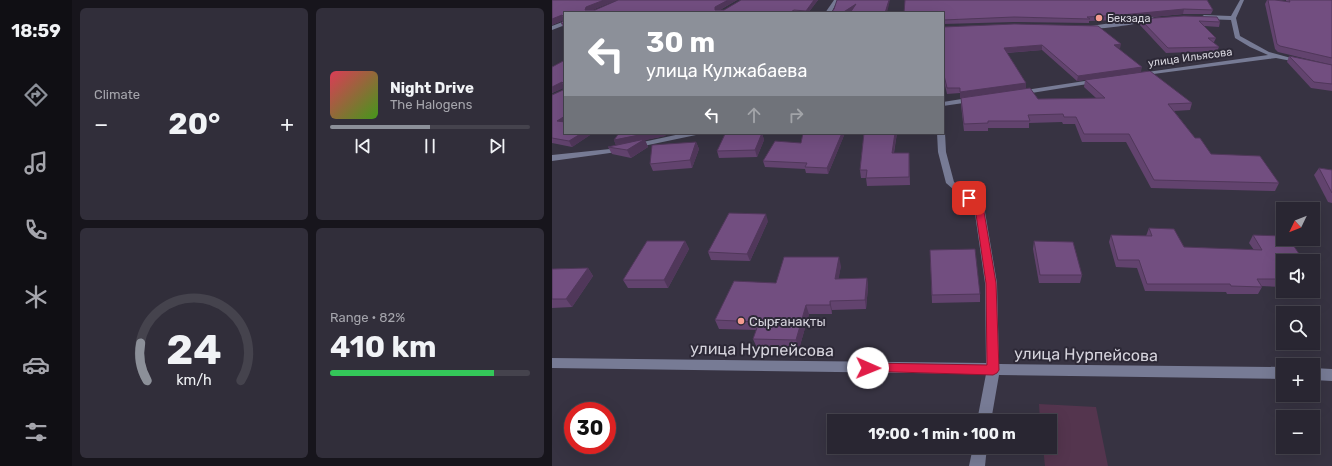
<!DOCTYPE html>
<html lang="en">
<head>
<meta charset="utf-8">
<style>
	:root { --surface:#292632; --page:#312e3a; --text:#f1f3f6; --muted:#a5a5ac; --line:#45434d; --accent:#8c9099 }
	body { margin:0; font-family:Rubik,sans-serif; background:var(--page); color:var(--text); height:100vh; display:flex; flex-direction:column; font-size:15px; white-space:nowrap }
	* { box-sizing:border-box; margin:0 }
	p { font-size:13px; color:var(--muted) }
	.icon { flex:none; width:22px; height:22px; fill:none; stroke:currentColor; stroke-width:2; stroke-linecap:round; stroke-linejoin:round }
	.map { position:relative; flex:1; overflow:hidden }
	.details { display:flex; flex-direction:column; gap:8px; padding:8px; background:#17151c; width:480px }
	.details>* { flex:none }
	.guide { position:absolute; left:12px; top:12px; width:380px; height:122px; border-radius:0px; box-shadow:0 4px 16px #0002,0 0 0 1px var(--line); background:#8c9099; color:#fff; overflow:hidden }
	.needle { width:26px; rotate:227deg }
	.buttons { position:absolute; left:724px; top:202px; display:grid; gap:8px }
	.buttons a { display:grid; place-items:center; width:44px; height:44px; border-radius:0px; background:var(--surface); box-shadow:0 4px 16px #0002,0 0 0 1px var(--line); font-size:20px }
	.speed { position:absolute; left:12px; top:402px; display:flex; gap:8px; font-size:20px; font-weight:700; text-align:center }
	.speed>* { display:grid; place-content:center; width:52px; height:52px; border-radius:50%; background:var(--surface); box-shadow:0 4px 16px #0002,0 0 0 1px var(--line); line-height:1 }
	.speed .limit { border:6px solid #d22; background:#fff; color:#111 }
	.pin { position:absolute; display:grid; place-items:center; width:34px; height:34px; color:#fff; margin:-17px; border-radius:8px; box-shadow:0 2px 6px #0006 }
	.me { position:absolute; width:44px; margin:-22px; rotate:91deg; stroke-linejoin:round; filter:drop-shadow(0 0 3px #0008) }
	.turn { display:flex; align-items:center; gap:14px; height:84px; padding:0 16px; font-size:18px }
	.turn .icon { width:52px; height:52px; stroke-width:2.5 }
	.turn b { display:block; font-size:28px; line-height:34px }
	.lanes { display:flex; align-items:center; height:38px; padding:0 16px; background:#0003; justify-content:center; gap:20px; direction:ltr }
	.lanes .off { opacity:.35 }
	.big { font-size:30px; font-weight:700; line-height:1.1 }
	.details .card { flex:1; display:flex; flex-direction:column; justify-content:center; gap:6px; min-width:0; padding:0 14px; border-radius:6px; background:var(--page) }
	.details .dial { align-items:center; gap:0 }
	.dial svg { height:104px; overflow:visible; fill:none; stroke:var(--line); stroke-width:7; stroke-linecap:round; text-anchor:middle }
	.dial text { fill:var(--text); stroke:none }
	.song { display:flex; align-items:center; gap:12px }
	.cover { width:48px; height:48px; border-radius:6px; background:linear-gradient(135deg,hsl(350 70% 55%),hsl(100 70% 35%)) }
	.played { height:4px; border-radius:2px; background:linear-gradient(90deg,var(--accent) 50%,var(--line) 50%) }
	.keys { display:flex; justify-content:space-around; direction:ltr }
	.heat { display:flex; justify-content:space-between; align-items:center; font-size:22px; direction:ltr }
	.charge { height:6px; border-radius:3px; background:linear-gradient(90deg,#34c759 82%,var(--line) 0) }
	.details .tiles { flex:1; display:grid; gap:8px; grid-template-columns:repeat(2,1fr) }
	.trip { position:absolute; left:275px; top:414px; width:230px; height:40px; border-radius:0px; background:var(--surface); box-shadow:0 4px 16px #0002,0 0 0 1px var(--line); font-weight:700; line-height:40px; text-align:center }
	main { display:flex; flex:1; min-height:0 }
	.tab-bar { display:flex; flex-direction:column; width:72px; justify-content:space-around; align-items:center; background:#100f14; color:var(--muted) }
	.tab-bar .icon { width:28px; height:28px }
	.tab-bar .active { color:var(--accent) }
	.tab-bar b { font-size:18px; color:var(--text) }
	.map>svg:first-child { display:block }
	.green { fill:#54354e }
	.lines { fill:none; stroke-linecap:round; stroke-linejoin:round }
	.minor { fill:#777b95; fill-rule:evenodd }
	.wall { fill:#62436e }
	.shaded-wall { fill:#50375a }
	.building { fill:#724e80; stroke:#50375a }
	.route { fill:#e11d48; stroke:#92132f }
	.poi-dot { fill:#f59c90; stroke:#2d2937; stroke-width:1.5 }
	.labels { text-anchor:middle; stroke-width:4; stroke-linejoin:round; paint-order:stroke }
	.far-poi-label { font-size:11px; fill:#d5d3dc; stroke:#2d2937; text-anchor:start }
	.far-street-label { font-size:11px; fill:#d5d3dc; stroke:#2d2937 }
	.poi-label { font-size:13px; fill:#d5d3dc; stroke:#2d2937; text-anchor:start }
	.near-street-label { font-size:16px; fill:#d5d3dc; stroke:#2d2937 }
</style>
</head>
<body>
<main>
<nav class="tab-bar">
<b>18:59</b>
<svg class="icon active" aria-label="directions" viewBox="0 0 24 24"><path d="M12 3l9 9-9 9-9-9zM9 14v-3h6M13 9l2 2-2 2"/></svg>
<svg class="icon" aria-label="music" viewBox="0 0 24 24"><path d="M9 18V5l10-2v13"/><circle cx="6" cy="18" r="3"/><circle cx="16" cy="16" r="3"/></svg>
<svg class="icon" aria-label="phone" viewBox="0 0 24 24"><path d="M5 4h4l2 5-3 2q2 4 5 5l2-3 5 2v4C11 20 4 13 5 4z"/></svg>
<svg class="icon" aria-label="climate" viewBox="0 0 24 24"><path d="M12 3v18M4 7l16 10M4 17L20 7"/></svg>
<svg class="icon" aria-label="car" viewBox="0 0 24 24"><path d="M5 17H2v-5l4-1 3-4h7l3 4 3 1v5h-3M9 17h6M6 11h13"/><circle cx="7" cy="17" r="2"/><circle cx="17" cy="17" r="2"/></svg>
<svg class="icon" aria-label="filters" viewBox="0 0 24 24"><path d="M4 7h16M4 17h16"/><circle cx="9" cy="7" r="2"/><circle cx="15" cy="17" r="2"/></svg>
</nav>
<section class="details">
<div class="tiles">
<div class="card"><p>Climate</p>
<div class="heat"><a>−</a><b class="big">20°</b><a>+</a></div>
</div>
<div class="card">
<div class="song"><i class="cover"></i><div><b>Night Drive</b><p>The Halogens</p></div></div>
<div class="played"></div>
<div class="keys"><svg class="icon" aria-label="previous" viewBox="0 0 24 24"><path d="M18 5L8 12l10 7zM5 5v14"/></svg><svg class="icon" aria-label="pause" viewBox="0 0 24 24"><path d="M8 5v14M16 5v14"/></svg><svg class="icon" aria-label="next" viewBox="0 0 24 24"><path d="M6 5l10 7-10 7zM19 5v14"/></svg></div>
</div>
<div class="card dial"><svg viewBox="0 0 100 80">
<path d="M14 69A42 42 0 1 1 86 69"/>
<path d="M14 69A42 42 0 0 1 9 40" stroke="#8c9099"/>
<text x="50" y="56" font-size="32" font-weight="700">24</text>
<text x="50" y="72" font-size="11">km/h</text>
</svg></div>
<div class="card"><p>Range · 82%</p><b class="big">410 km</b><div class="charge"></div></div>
</div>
</section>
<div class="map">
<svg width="780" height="466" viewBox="0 0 780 466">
	<rect width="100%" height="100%" fill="#373342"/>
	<path class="green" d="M487,404L544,407L556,466H493L491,447H498V421H488Z"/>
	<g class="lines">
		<g class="minor">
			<path d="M282,0H286L279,13H273Z"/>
			<path d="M688,0H692L684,18L688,36L717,52L750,61V63L724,58L586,76V74L588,73L716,55L698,47L683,38L679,20L652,19L649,17L652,15L679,16Z"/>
			<path d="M600,17L602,18V20C590,23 540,32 532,27Z"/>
			<path d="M13,21V25L0,30V26Z"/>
			<path d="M546,79L548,80V82L467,95L464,93L467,91Z"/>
			<path d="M422,97L426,99L425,101L391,106V102Z"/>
			<path d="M391,131L393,133L394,152L402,182L432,206L445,283L447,364L731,367V379L447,375L439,421H425L434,374L0,368V358L434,363L433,283L422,207L394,183L386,152L385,133H391Z"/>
			<path d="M133,133H148L144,135L58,153L0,161V155L58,149Z"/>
			<path d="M761,368L780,369V381L761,380Z"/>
			<path d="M421,447H435L433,466H417Z"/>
		</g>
	</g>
	<g class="wall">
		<path d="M0,0H65L40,10L185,0L168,10H172L266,0L256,13H13V28L11,27L9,23L12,20L0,25Z"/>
		<path d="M353,0L661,10L659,14H631L568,20L537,21V23L462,22L391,24V13Z"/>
		<path d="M715,0H723L734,1V0H780V65L726,52L723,49L713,4Z"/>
		<path d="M632,16L668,22L667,27L652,26L664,38L662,42H661L667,47L665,51L614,53L587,24L588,19Z"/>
		<path d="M391,27L567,49L589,72L525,81L490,50L455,53L474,83V89L486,99L544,98L532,87L533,80L640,103L638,110L622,111L643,138L659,154L727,183L723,191L599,188L574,142H530L523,124H511L510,122L477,123V128H436V131H412L409,105V98H408V93L395,94L391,77Z"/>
		<path d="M737,56L780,65V91L759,88L735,62Z"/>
		<path d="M13,60V133H41L20,147L0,143V95L11,90V88L0,93V67Z"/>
		<path d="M210,133L212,140L205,157L167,158L165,151Z"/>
		<path d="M251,133H293L276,174L254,173L253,169L213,167L211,161L249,143Z"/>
		<path d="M312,133H345L342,153H357L358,185L315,186L314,178H309L308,170Z"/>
		<path d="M113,136L93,140L96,147L79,158L60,154L56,147L64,145L62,140Z"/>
		<path d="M144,142L147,149L140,168L101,171L98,164Z"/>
		<path d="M767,168L780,170V203L776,202L762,175Z"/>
		<path d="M216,221L198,261L159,260L156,252Z"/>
		<path d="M597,228L632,247L702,250L697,243L701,235L731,261V287L709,286L710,287L706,294H675L674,292L593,291L585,268L564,267L557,242L559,235L594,236Z"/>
		<path d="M133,241L137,249L116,288H76L71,280Z"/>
		<path d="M482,241L530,275L528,283H487L481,249Z"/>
		<path d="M378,250L428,294V302L380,303Z"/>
		<path d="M289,266L286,279L315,278L316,287L314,309L280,310V314H257L247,349L205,348L201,339L205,330L167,329L163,320L224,283Z"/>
		<path d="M36,268L41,276L20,307L0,308V269Z"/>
		<path d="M761,274L765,280L761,287Z"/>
	</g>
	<g class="shaded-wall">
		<path d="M52,0H65L35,12L33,10L34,7Z"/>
		<path d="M176,0H185L164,12L163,10V7Z"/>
		<path d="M262,0H266L256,13H254V11Z"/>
		<path d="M337,0H338L335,13H333Z"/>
		<path d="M304,4L298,13H290Z"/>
		<path d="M632,9L631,14L568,20L569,15Z"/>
		<path d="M242,10V13H237Z"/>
		<path d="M10,15L12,20L0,25V19Z"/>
		<path d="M569,44L568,49L562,45Z"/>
		<path d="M490,45V50L451,53L452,48Z"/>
		<path d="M590,67L589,72L525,81L526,76Z"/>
		<path d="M10,82L12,88L0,93V87Z"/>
		<path d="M474,83V89L408,98V92Z"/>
		<path d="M13,116V124L5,121Z"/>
		<path d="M30,133H41L20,147L17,141Z"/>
		<path d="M97,133H117L113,136L93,140L96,147L79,158L75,150L64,146L62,140Z"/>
		<path d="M210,133L212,140L205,157L203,150Z"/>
		<path d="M290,133H293L276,174L275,168Z"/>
		<path d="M343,133H345L340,161V153Z"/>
		<path d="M144,142L147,149L140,168L138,160Z"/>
		<path d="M214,214L216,221L198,261L195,254Z"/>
		<path d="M133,241L137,249L116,288L112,280Z"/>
		<path d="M287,257L289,266L285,288L283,279Z"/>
		<path d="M36,268L41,276L20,307L14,299Z"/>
		<path d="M315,278L316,287L314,309L313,300Z"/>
		<path d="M278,301L280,310V314L278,305Z"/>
		<path d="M254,305L257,314L247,349L244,340Z"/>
	</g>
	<g class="building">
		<path d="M0,0H52L34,7L33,10H43L66,0H176L163,7V10H172L189,0H262L254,11L242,10L237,13H13V24L9,23L12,20V17L10,15L0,19Z"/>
		<path d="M285,0H337L333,13H298L304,4L290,13H279L282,9Z"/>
		<path d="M353,0H655L661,10L632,9L569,15L535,17L538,19L462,17L391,20V13H352Z"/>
		<path d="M716,0H723L738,2L737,0H780V58L728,46L725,44Z"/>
		<path d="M632,16L665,17L668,22L647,21L664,38H656L667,47L616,48L588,19Z"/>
		<path d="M462,24L546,26L569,44L562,45L590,67L526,76L490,45L452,48L474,83L408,92V88H395L391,71V27Z"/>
		<path d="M737,56L780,65V84L762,82Z"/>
		<path d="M13,60V116L5,121L13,122V133H30L17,141L0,138V95L11,90L12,84L10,82L0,87V67Z"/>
		<path d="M598,71L640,103L616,104L643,138H648L659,154L708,156L727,183L602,180L577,134H532L524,117H512L511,114L476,115L478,121H436V123L412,124L409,98L478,88L486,99L553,98L533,80Z"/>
		<path d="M67,133H97L62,140Z"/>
		<path d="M210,133L203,150L165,151L173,134Z"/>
		<path d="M251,133H290L275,168L253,167L255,163L211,161L223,141L249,143Z"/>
		<path d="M312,133H343L340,153H357V177L314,178L315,170H308Z"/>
		<path d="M93,139L75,150L56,147Z"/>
		<path d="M144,142L138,160L98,164L100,145Z"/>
		<path d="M767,168L780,170V193Z"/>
		<path d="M177,213L214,214L195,254L156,252Z"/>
		<path d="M597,228L622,229L632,247L710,250L701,235L731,236V239H737L752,261H731V279H705L710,287L679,286L678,284H595L587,260H566L559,235L600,236Z"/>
		<path d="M95,241H133L112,280H71Z"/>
		<path d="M482,241L521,242L530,275H488Z"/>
		<path d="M423,249L428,294L380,295L378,250Z"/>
		<path d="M232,257H287L283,279L315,278L313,300L278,301V305H254L244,340L201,339L207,322L163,320L182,281L224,283Z"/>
		<path d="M36,268L14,299H0V269Z"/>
		<path d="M761,274L765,280H761Z"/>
	</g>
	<path class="route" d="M417,196L431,206L444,283L447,370L445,373L441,375L312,371L310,368L312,364L316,363L435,365L434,283L423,207L413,198Z"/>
	<g class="poi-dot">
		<circle cx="547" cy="18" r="4"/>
		<circle cx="189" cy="321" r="4"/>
	</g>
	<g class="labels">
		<g class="far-poi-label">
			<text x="555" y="22">Бекзада</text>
		</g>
		<g class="far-street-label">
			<text transform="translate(638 57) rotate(-8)" y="4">улица Ильясова</text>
		</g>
		<g class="poi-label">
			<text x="197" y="326">Сырғанақты</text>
		</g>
		<g class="near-street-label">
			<text transform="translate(210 349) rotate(1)" y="6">улица Нурпейсова</text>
			<text transform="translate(534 354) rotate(1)" y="6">улица Нурпейсова</text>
		</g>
	</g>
</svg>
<div class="buttons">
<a><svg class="needle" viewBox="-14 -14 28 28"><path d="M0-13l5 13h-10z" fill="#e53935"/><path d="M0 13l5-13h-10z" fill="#a5a5ac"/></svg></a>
<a><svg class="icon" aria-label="sound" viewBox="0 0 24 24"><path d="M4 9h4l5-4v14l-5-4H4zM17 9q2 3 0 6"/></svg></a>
<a><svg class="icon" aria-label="search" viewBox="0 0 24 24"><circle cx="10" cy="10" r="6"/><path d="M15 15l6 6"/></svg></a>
<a>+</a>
<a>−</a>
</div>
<div class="speed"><div class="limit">30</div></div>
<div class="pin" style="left:417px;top:198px;background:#d93025"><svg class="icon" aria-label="arrive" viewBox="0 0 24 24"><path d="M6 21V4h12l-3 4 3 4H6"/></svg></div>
<svg class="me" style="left:316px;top:368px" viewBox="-20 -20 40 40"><circle r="19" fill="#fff"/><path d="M0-13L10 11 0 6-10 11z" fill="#e11d48"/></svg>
<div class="trip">19:00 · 1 min · 100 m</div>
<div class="guide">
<div class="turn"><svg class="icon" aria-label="left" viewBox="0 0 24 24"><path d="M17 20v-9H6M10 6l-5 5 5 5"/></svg><div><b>30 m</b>улица Кулжабаева</div></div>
<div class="lanes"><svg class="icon" aria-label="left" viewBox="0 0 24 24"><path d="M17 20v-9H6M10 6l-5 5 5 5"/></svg><svg class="icon off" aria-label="ahead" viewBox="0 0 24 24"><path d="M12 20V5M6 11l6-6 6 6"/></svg><svg class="icon off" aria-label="right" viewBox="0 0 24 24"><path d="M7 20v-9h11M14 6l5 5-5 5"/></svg></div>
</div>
</div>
</main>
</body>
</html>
